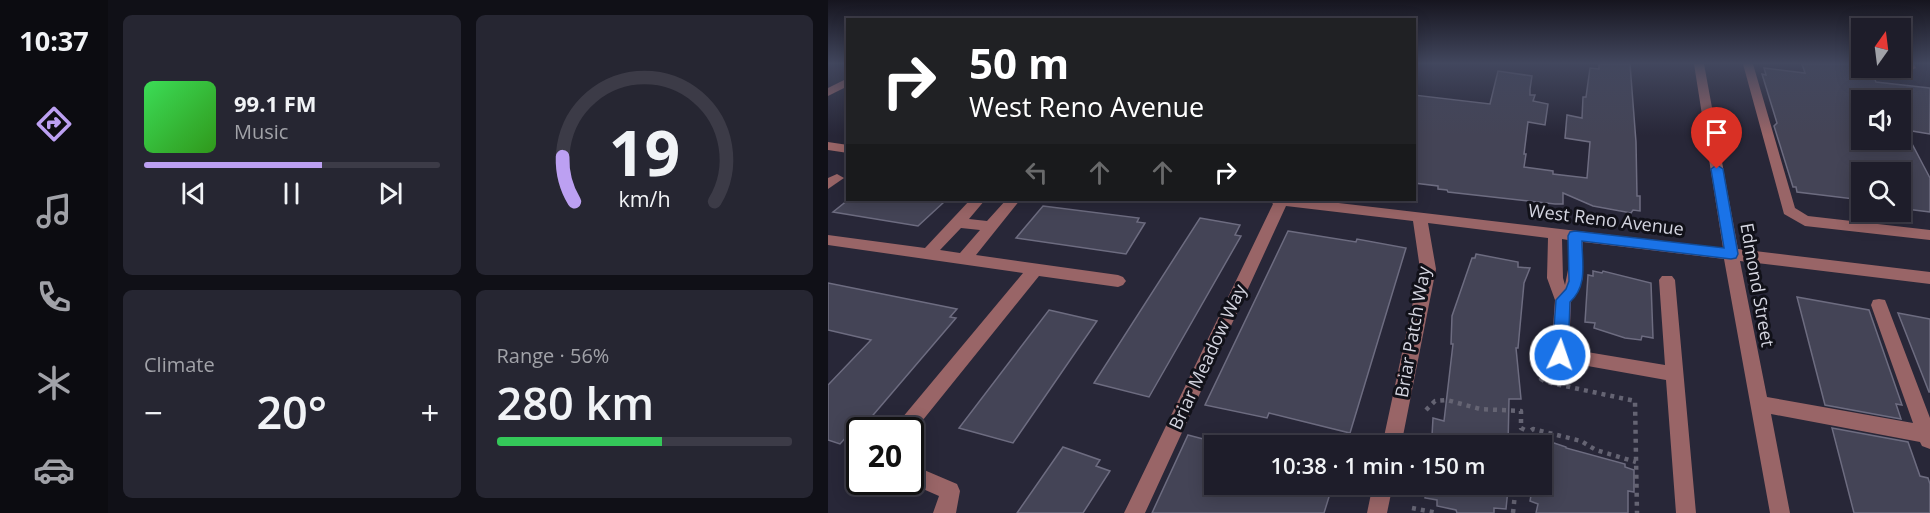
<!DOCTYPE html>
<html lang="en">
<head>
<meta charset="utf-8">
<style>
	:root { --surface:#1e1d2a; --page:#262632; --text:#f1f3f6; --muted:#a1a2a8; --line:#3c3b47; --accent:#bca0f2 }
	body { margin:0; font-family:"Open Sans",sans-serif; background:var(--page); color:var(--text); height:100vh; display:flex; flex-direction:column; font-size:22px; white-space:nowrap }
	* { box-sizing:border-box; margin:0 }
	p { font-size:20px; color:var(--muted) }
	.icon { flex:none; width:33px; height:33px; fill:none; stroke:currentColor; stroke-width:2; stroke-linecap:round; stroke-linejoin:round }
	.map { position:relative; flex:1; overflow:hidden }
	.sheet { display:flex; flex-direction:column; gap:15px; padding:15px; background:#101017; width:720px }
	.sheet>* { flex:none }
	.top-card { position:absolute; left:18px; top:18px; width:570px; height:183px; border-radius:0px; box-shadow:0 3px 15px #0003,0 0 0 2px var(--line); background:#202124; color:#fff; overflow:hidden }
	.needle { width:39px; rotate:14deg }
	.controls { position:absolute; left:1023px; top:18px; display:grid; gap:12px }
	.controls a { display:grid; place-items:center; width:60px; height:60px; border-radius:0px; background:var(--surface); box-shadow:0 3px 15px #0003,0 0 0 2px var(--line); font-size:30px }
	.speed { position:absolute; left:18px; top:417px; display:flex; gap:12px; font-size:30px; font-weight:700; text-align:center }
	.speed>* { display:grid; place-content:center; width:78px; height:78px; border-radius:50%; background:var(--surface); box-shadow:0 3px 15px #0003,0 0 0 2px var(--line); line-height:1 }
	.speed .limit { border:3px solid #111; border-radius:9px; background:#fff; color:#111 }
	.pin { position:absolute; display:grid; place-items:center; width:51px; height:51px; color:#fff; margin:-62px -26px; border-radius:50% 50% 50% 0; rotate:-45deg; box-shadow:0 0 6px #0007 }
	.pin .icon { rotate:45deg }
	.me { position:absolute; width:66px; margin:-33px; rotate:3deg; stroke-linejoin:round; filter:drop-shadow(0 0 4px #0008) }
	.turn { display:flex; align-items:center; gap:21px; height:126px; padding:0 24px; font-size:27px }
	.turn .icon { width:78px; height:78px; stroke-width:2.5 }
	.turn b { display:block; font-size:42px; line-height:51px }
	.lanes { display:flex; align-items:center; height:57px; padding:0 24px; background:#0003; justify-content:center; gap:30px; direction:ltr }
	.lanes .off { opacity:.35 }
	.big { font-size:45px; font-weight:600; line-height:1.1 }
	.sheet .card { flex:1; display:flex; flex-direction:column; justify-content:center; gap:9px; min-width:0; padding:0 21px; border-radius:9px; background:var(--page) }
	.sheet .dial { align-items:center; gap:0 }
	.dial svg { height:156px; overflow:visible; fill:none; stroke:var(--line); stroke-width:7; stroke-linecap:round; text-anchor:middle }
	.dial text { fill:var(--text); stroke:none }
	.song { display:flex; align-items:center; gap:18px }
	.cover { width:72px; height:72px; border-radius:9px; background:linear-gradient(135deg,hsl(130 70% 55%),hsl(110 70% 35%)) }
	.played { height:6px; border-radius:3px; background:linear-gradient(90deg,var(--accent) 60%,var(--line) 60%) }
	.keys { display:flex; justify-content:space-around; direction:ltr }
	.heat { display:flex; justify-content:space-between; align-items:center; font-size:33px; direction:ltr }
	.charge { height:9px; border-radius:4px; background:linear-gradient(90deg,#34c759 56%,var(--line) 0) }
	.sheet .tiles { flex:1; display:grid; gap:15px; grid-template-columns:repeat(2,1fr) }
	.trip { position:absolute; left:376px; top:435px; width:348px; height:60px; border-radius:0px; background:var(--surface); box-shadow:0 3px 15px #0003,0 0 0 2px var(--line); font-weight:600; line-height:60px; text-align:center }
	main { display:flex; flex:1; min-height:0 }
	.dock { display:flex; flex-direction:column; width:108px; justify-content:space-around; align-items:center; background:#0c0c11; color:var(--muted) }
	.dock .icon { width:42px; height:42px }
	.dock .current { color:var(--accent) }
	.dock b { font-size:27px; color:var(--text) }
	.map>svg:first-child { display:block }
	.building { fill:#444456; stroke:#6d6c80; stroke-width:1.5 }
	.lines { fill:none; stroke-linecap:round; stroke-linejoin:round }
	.path { stroke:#656473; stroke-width:4.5; stroke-dasharray:4 5; stroke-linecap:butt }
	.minor { fill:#996567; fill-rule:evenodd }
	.route { fill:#1a73e8; stroke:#114b97; stroke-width:1.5 }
	.labels { text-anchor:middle; stroke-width:6; stroke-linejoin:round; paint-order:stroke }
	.street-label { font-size:18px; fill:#d4d5e0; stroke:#111119 }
</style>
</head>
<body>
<main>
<nav class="dock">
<b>10:37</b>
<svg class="icon current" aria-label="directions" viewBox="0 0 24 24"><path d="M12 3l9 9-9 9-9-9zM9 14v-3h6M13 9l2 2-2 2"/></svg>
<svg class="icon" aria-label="music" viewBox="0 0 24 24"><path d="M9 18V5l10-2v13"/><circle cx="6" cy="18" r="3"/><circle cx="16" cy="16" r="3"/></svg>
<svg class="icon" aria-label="phone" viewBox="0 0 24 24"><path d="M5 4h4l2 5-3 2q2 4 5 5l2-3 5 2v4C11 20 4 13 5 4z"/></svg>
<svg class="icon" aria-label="climate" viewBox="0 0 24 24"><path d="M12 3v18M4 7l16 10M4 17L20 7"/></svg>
<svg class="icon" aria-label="car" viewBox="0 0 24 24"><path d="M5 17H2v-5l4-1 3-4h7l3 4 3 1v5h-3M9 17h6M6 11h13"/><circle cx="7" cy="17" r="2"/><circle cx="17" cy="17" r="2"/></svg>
</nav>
<section class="sheet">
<div class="tiles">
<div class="card">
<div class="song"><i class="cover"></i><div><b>99.1 FM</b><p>Music</p></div></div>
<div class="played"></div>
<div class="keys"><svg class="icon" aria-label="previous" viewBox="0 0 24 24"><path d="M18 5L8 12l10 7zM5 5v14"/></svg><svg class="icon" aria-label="pause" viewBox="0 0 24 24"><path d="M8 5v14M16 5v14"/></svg><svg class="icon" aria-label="next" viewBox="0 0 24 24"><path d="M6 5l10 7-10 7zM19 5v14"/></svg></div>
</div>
<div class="card dial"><svg viewBox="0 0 100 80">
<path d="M14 69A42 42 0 1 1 86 69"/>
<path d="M14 69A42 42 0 0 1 8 46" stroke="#bca0f2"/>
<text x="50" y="56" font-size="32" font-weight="700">19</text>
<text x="50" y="72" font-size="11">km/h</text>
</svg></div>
<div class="card"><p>Climate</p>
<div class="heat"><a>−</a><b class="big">20°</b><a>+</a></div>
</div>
<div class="card"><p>Range · 56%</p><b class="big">280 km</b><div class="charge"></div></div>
</div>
</section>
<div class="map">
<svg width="1102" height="513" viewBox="0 0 1102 513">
	<rect width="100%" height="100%" fill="#282738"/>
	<g class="building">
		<path d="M771,64H802L808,142L809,196H812V211L805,210L803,213L765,206L735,193V204H727L620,192L619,190L610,189V186L586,183V95L662,104L670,71L704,76L702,89V95H707L705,101L720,104L717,125L700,122L696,154H698L696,167L725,171V174L759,178L762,142L737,138L739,115L754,118L755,97H758L762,68L771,69Z"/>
		<path d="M974,64H1034V68L1043,70L1048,82L1102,88V134L1072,129V100L1034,95V140H1082L1102,178V212L1078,209L1072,198V172H1034V200L969,192L968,187H965L946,126L949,123L934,74L938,75L936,68L977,73Z"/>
		<path d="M20,200H113L111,202H116L90,226L5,212Z"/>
		<path d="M215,206L311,218L309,222L317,223L298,254L188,238Z"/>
		<path d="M372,218L412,225L407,235L413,236L321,397L266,383Z"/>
		<path d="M460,231L528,242L529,239L578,248L522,433L441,413L439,418L377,405Z"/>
		<path d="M648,254L690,262V267L702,268L696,283L690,348H688L693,399H681L680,446H607L608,437L604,436L605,418L616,421L625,344H623L624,316L644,258H647Z"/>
		<path d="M765,271L774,273L775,271L823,283L825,338L814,336L813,340L797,338L766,328L767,323L757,322L760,275L765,276Z"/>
		<path d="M0,283L129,309L122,317L128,318L40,421L27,435L22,433L12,444L0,440V385L43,340L0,330Z"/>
		<path d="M969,297L1041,310L1074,405L1068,404L1073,419L997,405Z"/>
		<path d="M221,310L269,321L185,443L131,428Z"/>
		<path d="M1070,313L1102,319V392H1101Z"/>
		<path d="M1004,428L1080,442L1092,476L1100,478L1102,484V513H1026Z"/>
		<path d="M360,435L387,442V484H505L496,513H324Z"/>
		<path d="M720,441L738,447V448L797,464V467L806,470V492L800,491V513H708L710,504L702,501L705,484H714V451L719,452Z"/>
		<path d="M235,447L272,460L268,466L282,471L255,513H189Z"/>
		<path d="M599,484H673V488L680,489L678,509L666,508V513H629L628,510L609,506V500L597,498Z"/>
	</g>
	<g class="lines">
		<g class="path">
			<path d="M717,361L713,379L718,382L807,401L809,513"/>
			<path d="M598,410L607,401L619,400L652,409L693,411V428L701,432"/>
			<path d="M695,446L701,432L705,429L753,441L768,450L808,462"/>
			<path d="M584,508L609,513"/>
			<path d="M685,513L688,484"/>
		</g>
		<g class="minor">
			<path d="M866,64H876L910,249L1102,272V284L912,261L939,397L1085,423L1043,305L1045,300L1051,299L1057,300L1059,305L1102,418V449L1094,446L1092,442L943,414L962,513H942L896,259L755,242V278L743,302L741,349L837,365L831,280L834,276H844L847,280L868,513H848L838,380L726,360L723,355L727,300L719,278L720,238L600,223L608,269L573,446H554L592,269L585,221L458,206L317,513H296L445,204L442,200H485L895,248ZM734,239L740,240V270L737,285L735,278Z"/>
			<path d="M915,64H925L967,208L980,216L1102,230V240L977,226L956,214Z"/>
			<path d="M1076,64H1086L1088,68L1075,74H1067V70L1077,66Z"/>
			<path d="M20,78V86L0,96V88Z"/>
			<path d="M0,142L20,145V153L0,150Z"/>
			<path d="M9,174L16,178L0,189V178Z"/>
			<path d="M142,200H157L141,219L159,221L178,200H192L148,255L290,275L295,277L298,281L295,285L290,287L211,276L82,436V430H67L69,424L195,273L0,245V235L97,248ZM133,228L152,230L132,253L112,250Z"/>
			<path d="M82,464L129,484L132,491L128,513H105L111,496L79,482H82Z"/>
			<path d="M545,484H565L559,513H539Z"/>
		</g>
	</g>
	<linearGradient id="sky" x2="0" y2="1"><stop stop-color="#16151f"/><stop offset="0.47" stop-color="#42475e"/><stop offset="1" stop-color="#42475e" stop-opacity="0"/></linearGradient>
	<rect width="1102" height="135" fill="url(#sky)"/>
	<path class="route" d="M889,165L895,169L910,254L908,258L903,259L754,241C754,263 760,286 742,302L740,355L737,360L732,362L726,360L724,355L728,300L738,289L741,281L740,236L742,232L747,231L896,248L883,169Z"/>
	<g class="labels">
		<g class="street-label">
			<text transform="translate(778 220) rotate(7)" y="6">West Reno Avenue</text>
			<text transform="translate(929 285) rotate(80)" y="6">Edmond Street</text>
			<text transform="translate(585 332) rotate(-80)" y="6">Briar Patch Way</text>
			<text transform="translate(380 357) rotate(-65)" y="6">Briar Meadow Way</text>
		</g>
	</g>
</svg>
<div class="controls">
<a><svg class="needle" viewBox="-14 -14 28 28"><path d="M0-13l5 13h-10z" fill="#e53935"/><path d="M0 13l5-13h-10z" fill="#a1a2a8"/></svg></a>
<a><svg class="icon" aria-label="sound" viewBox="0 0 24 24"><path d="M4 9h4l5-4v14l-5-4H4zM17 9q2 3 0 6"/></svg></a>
<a><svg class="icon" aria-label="search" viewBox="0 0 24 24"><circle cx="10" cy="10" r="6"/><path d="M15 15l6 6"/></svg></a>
</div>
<div class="speed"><div class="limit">20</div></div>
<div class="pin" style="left:889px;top:169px;background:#d93025"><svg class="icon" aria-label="arrive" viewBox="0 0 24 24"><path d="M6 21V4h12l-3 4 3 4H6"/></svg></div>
<svg class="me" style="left:732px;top:355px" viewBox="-20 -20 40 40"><circle r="17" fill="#1a73e8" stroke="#fff" stroke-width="3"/><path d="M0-11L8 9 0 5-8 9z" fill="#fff"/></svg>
<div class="trip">10:38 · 1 min · 150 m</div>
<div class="top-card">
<div class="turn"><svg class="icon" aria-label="right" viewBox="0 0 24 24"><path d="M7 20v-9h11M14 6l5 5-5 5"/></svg><div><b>50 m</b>West Reno Avenue</div></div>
<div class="lanes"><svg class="icon off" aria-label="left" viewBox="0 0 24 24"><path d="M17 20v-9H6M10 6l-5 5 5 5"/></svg><svg class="icon off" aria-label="ahead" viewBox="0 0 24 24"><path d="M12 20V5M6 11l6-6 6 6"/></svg><svg class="icon off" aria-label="ahead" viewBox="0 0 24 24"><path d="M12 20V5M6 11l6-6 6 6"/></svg><svg class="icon" aria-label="right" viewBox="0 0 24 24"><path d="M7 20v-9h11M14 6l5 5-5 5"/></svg></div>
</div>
</div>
</main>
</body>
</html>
